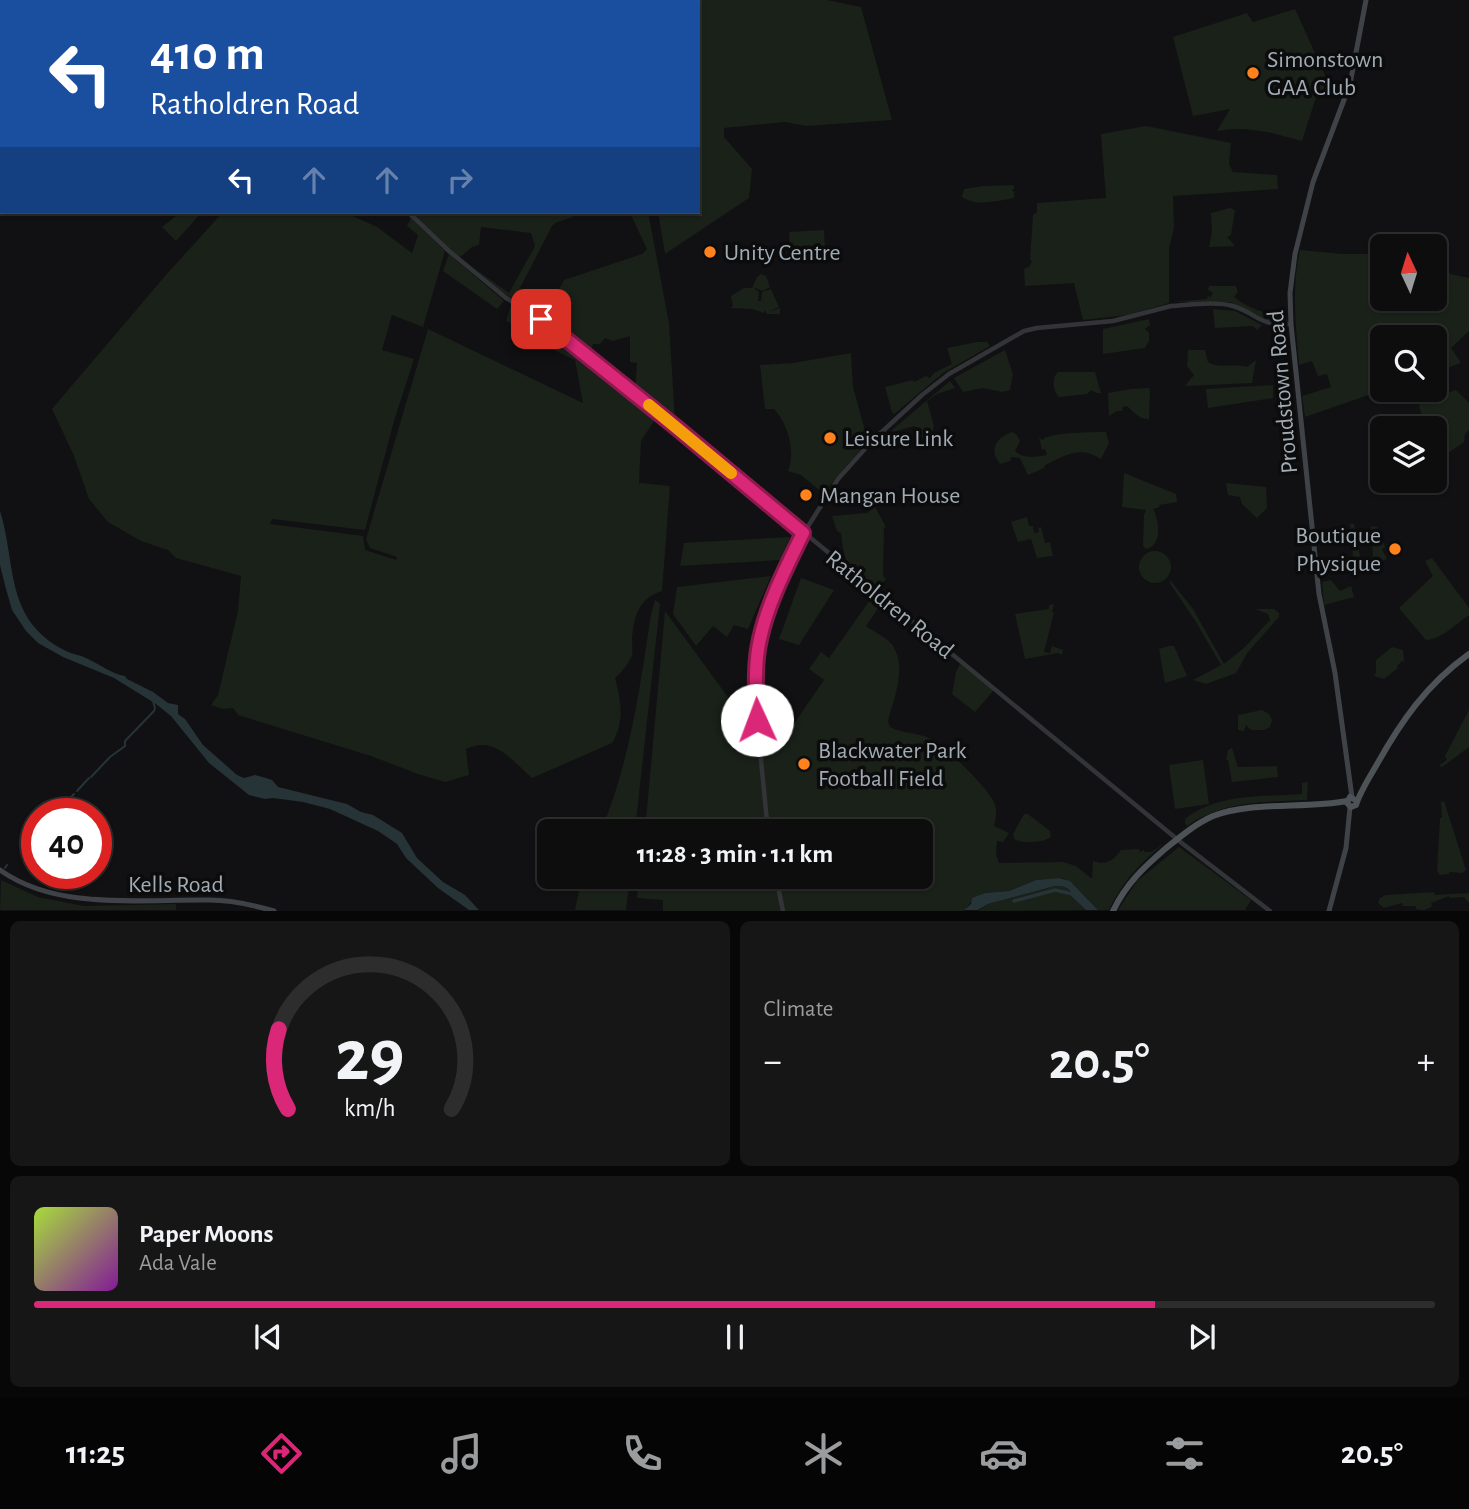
<!DOCTYPE html>
<html lang="en">
<head>
<meta charset="utf-8">
<style>
	:root { --surface:#0d0d0e; --page:#161617; --text:#f1f3f6; --muted:#9a9c9e; --line:#2d2d2e; --accent:#db2777 }
	body { margin:0; font-family:"Alegreya Sans",sans-serif; background:var(--page); color:var(--text); height:100vh; display:flex; flex-direction:column; font-size:26px; white-space:nowrap }
	* { box-sizing:border-box; margin:0 }
	p { font-size:23px; color:var(--muted) }
	.icon { flex:none; width:38px; height:38px; fill:none; stroke:currentColor; stroke-width:2; stroke-linecap:round; stroke-linejoin:round }
	.map { position:relative; height:911px; overflow:hidden }
	.sheet { display:flex; flex-direction:column; gap:10px; padding:10px; background:#070708; flex:1 }
	.sheet>* { flex:none }
	.hud { position:absolute; left:0px; top:0px; width:700px; height:214px; box-shadow:0 2px 5px #0004,0 0 0 2px var(--line); background:#1a4fa0; color:#fff; overflow:hidden }
	.needle { width:46px; rotate:356deg }
	.controls { position:absolute; left:1370px; top:234px; display:grid; gap:14px }
	.controls a { display:grid; place-items:center; width:77px; height:77px; border-radius:10px; background:var(--surface); box-shadow:0 2px 5px #0004,0 0 0 2px var(--line); font-size:35px }
	.speed { position:absolute; left:21px; top:798px; display:flex; gap:14px; font-size:35px; font-weight:700; text-align:center }
	.speed>* { display:grid; place-content:center; width:91px; height:91px; border-radius:50%; background:var(--surface); box-shadow:0 2px 5px #0004,0 0 0 2px var(--line); line-height:1 }
	.speed .limit { border:10px solid #d22; background:#fff; color:#111 }
	.pin { position:absolute; display:grid; place-items:center; width:60px; height:60px; color:#fff; margin:-30px; border-radius:14px; box-shadow:0 4px 10px #0006 }
	.me { position:absolute; width:77px; margin:-38px; rotate:358deg; stroke-linejoin:round; filter:drop-shadow(0 0 5px #0008) }
	.turn { display:flex; align-items:center; gap:24px; height:147px; padding:0 35px; font-size:32px }
	.turn .icon { width:91px; height:91px; stroke-width:2.5 }
	.turn b { display:block; font-size:49px; line-height:60px }
	.lanes { display:flex; align-items:center; height:66px; padding:0 35px; background:#0003; justify-content:center; gap:35px; direction:ltr }
	.lanes .off { opacity:.35 }
	.big { font-size:52px; font-weight:700; line-height:1.1 }
	.sheet .widget { flex:1; display:flex; flex-direction:column; justify-content:center; gap:10px; min-width:0; padding:0 24px; border-radius:10px; background:var(--page) }
	.sheet .dial { align-items:center; gap:0 }
	.dial svg { height:182px; overflow:visible; fill:none; stroke:var(--line); stroke-width:7; stroke-linecap:round; text-anchor:middle }
	.dial text { fill:var(--text); stroke:none }
	.song { display:flex; align-items:center; gap:21px }
	.cover { width:84px; height:84px; border-radius:10px; background:linear-gradient(135deg,hsl(80 70% 55%),hsl(290 70% 35%)) }
	.played { height:7px; border-radius:4px; background:linear-gradient(90deg,var(--accent) 80%,var(--line) 80%) }
	.keys { display:flex; justify-content:space-around; direction:ltr }
	.heat { display:flex; justify-content:space-between; align-items:center; font-size:38px; direction:ltr }
	.sheet .tiles { flex:1; display:grid; gap:10px; grid-template-columns:1fr 1fr }
	.widget:last-child { grid-column:span 2 }
	.trip { position:absolute; left:537px; top:819px; width:396px; height:70px; border-radius:10px; background:var(--surface); box-shadow:0 2px 5px #0004,0 0 0 2px var(--line); font-weight:700; line-height:70px; text-align:center }
	.dock { display:flex; height:112px; justify-content:space-around; align-items:center; background:#050506; color:var(--muted) }
	.dock .icon { width:49px; height:49px }
	.dock .selected { color:var(--accent) }
	.dock b { font-size:32px; color:var(--text) }
	.map>svg:first-child { display:block }
	.green { fill:#192119 }
	.water { fill:#263337 }
	.lines { fill:none; stroke-linecap:round; stroke-linejoin:round }
	.stream { stroke:#263337; stroke-width:2 }
	.canal { stroke:#263337; stroke-width:3.5 }
	.tertiary { stroke:#323438; stroke-width:4.5 }
	.secondary { stroke:#3f4348; stroke-width:5 }
	.primary { stroke:#4d5257; stroke-width:6 }
	.route-casing { stroke:#8e194d; stroke-width:18 }
	.route { stroke:#db2777; stroke-width:12 }
	.slow { stroke:#f59e0b; stroke-width:12 }
	.poi-dot { fill:#ff821c; stroke:#0c0c0d; stroke-width:2.5 }
	.labels { text-anchor:middle; stroke-width:7; stroke-linejoin:round; paint-order:stroke }
	.poi-label { font-size:24px; fill:#a1abb4; stroke:#0c0c0d; text-anchor:start }
	.street-label { font-size:24px; fill:#a1abb4; stroke:#0c0c0d }
</style>
</head>
<body>
<div class="map">
<svg width="1469" height="911" viewBox="0 0 1469 911">
	<rect width="100%" height="100%" fill="#111113"/>
	<g class="green">
		<path d="M617,0H827L861,7L892,120L806,126L785,122L724,128V137L752,169L749,198L665,254L658,212H698V2Z"/>
		<path d="M1295,9L1334,95L1317,94L1302,141C1273,133 1247,125 1217,131L1230,109L1193,116L1173,37L1247,13L1253,22Z"/>
		<path d="M1146,126L1231,143L1229,164L1233,172L1277,175L1278,189L1173,196L1174,228L1169,248V303L1127,315L1083,320L1074,283L1025,286L1024,269L1029,267L1032,261L1030,260L1033,215L1037,212V203L1106,198L1101,134Z"/>
		<path d="M1013,185L1015,188L1012,190L1015,193L1013,195H1015L1014,198C996,201 977,207 962,197L964,189L983,186Z"/>
		<path d="M1230,208L1235,210L1231,235L1227,237L1235,246L1209,247L1212,232L1211,213Z"/>
		<path d="M181,212H202L176,241L162,227Z"/>
		<path d="M223,212H344L377,227L412,253L418,235L407,226L411,218L445,251L423,327L392,315L382,350L414,359L394,421L365,530L272,519L270,524L363,536L365,550L396,560L397,557L370,548L366,539L428,329L583,403L575,360L545,346L527,331L506,321L511,304L560,334L658,415L641,441L639,483L670,486L662,591C639,598 634,616 632,639C632,644 633,651 632,656C628,664 622,672 615,678C621,700 625,722 612,743L532,778C511,760 495,735 466,749L469,775L445,782L418,774L371,756L238,715L233,708L223,709L211,705L218,695L238,611L241,576L176,558L168,550L141,541L108,522L89,499L74,456L52,409L165,276Z"/>
		<path d="M411,212H587L555,223L552,226L520,288L524,291L518,302L500,291L475,269L509,293L535,246L531,233L481,227L479,245L472,247L459,258Z"/>
		<path d="M638,212H648L669,323L675,422L635,390L637,363L630,362V336L613,341L605,338L600,344H593L590,353L549,315L550,307L564,280L642,254L647,249L631,215Z"/>
		<path d="M824,230L825,249L790,251L789,232Z"/>
		<path d="M1300,250L1343,254H1382V299H1435V265L1450,274L1469,278V331L1451,348L1461,363L1435,372V338H1382L1383,390L1305,417L1302,396L1331,387L1327,374L1318,376L1312,361L1299,365C1296,326 1291,289 1300,250Z"/>
		<path d="M449,254L504,301L497,309L443,271Z"/>
		<path d="M761,274L766,276L770,287L763,291L753,287L759,292L758,301H761L762,292L771,289L779,307L768,312L780,308V314H767L765,310L764,313L752,309L730,308L733,306L731,296L744,288H752L757,277Z"/>
		<path d="M1209,286H1236L1238,292L1234,297C1249,309 1265,314 1287,315V321L1267,320L1230,302H1173L1207,299L1208,295L1210,298L1213,293L1208,290Z"/>
		<path d="M1213,309L1235,311L1262,325L1257,330L1253,326L1215,328Z"/>
		<path d="M1149,319L1150,325L1145,329L1149,333V341L1145,348L1103,354V329Z"/>
		<path d="M977,342H987L990,346L943,373L894,414L892,412L885,387L913,380L914,382L926,376L930,378L934,373L952,364L947,348Z"/>
		<path d="M1005,350L1013,374L1010,390L1002,392L982,388L963,392L954,378Z"/>
		<path d="M1188,350H1205L1208,362C1218,369 1235,363 1247,367L1256,360L1252,383L1185,386L1194,375L1187,366Z"/>
		<path d="M851,353L853,387L868,441L823,493L801,475L788,471C796,452 788,424 774,409H765L760,365L793,363Z"/>
		<path d="M1058,372H1095L1101,393H1097L1091,390L1087,394L1059,397C1053,391 1051,378 1058,372Z"/>
		<path d="M950,381L955,388L937,394L927,401L934,426L932,434L926,439L920,438L919,429L914,426L893,432L892,430Z"/>
		<path d="M1273,385V398L1208,408L1206,389Z"/>
		<path d="M1149,388L1150,391L1149,419C1139,420 1133,411 1127,406L1123,407L1122,411H1117L1109,416L1108,393L1131,389Z"/>
		<path d="M1456,390L1469,403V430L1465,434L1464,442L1442,457L1435,442V429H1428L1419,407L1420,403Z"/>
		<path d="M1012,432L1016,434L1020,441L1015,451C1023,459 1036,457 1047,455L1045,449L1042,450L1039,437L1042,440C1050,432 1092,432 1106,432L1109,443L1101,459C1078,445 1066,456 1045,465L1044,468L1028,475L1020,458L1011,457L1010,461L1000,464C989,451 995,438 1012,432Z"/>
		<path d="M1124,473L1176,494L1177,502L1159,505L1160,507L1153,509C1159,519 1163,546 1146,549L1143,546L1144,515L1146,510L1122,507Z"/>
		<path d="M1226,483L1266,487L1267,508L1257,518L1242,504L1240,497L1228,495Z"/>
		<path d="M875,507L886,527L884,528L883,576L886,579L876,591C849,568 845,569 841,533L837,531L832,516L867,513Z"/>
		<path d="M1027,517L1029,526H1033L1034,533L1039,532L1038,528L1041,527L1045,543L1050,542L1053,556L1037,558L1031,539L1018,542L1011,522Z"/>
		<path d="M1350,524H1354L1361,561L1373,557L1371,526L1377,527L1385,547L1382,549L1387,559L1352,573L1353,557Z"/>
		<path d="M790,537L780,560L680,566L684,543Z"/>
		<circle cx="1155" cy="567" r="16"/>
		<path d="M1432,558L1469,608V615C1456,624 1442,639 1426,640L1399,608L1433,576L1425,561Z"/>
		<path d="M771,576L748,629L734,625L727,637L713,626L696,646L673,614L677,587Z"/>
		<path d="M801,578L834,590L799,645L779,639Z"/>
		<path d="M1331,580L1340,591L1351,586L1354,597L1324,605L1322,582Z"/>
		<path d="M1171,581L1193,609L1224,664L1245,647L1270,620L1268,614L1255,609H1274L1279,613V617L1248,652L1236,673L1206,684L1193,680L1221,665L1196,622L1169,582Z"/>
		<path d="M872,597L881,604L866,626C874,632 888,638 893,646C907,668 894,698 888,721L890,727C903,734 917,732 931,739C946,746 984,785 993,800C998,809 996,817 994,826L1009,833L1003,842L997,841L996,854L999,863L1063,862L1076,866L1092,879L1093,861C1106,866 1114,860 1121,850L1139,849L1140,852L1144,850V852H1151L1166,842C1141,862 1123,881 1109,910H1098L1074,885L1062,878L1036,880L1009,891L985,893L974,898L964,911H663V900L637,898L639,877H920V831H645L665,611L739,712V718L789,731L824,680L809,669L821,652L829,658Z"/>
		<path d="M655,600L660,604L635,831H601C630,761 640,688 651,614Z"/>
		<path d="M1054,604L1052,612H1054L1044,652L1050,653L1052,646L1063,650L1062,655L1058,653L1025,659L1015,614L1049,609V605Z"/>
		<path d="M1169,646H1174L1187,676L1165,683L1159,649Z"/>
		<path d="M1392,647L1403,650L1404,662L1402,661L1397,666L1398,668L1384,679L1377,677L1374,675L1376,673V660Z"/>
		<path d="M960,664L994,690L975,712L952,694L956,672Z"/>
		<path d="M1262,710L1269,714L1272,720L1270,727L1264,730H1251L1246,725L1244,731L1238,730V715Z"/>
		<path d="M1469,710V747L1442,767L1439,765L1447,760L1445,756Z"/>
		<path d="M1232,748L1238,767L1277,766L1278,777L1232,782L1228,760H1226L1228,750Z"/>
		<path d="M1203,760L1209,804L1175,809L1169,765Z"/>
		<path d="M1308,782L1307,800C1264,802 1223,801 1187,826L1185,823V819C1217,793 1263,797 1302,794V783Z"/>
		<path d="M1444,801L1466,870L1462,873L1449,872V874L1440,875L1437,871L1440,818H1442L1441,802Z"/>
		<path d="M1024,814H1028L1050,831L1051,837C1042,843 1023,844 1014,839L1013,834Z"/>
		<path d="M1179,847L1251,900L1245,910H1118L1137,881Z"/>
		<path d="M582,877H630L626,910H575Z"/>
		<path d="M1,880L38,897L84,906L176,904V910H0Z"/>
		<path d="M1055,886H1065L1069,889L1070,895L1086,910L978,911L988,904Z"/>
		<path d="M1434,892L1435,895L1469,893V903L1464,897L1450,898L1449,896L1431,903L1432,906C1427,910 1423,911 1416,909V906H1403L1402,903L1384,908L1378,903L1380,898L1386,895Z"/>
	</g>
	<g class="water">
		<path d="M0,511C17,566 4,620 66,651C72,654 80,655 86,658C99,664 112,674 125,676L127,679L153,692L168,703L178,705V714L185,719L203,745L237,775L244,778L255,775L266,778L272,780L278,787L347,804L361,812L373,815L402,833L417,858L443,882L465,895L479,910H469L438,888L406,858L397,844L378,831L330,809L303,802L273,798L265,799L249,795L209,763L171,716L156,704L114,678L63,657L38,643L26,631L12,610L6,589L0,565Z"/>
		<path d="M1059,878L1070,881L1098,910H1086L1070,895L1071,892C1067,886 1062,886 1055,886L988,904L978,910H964L971,904L972,898L985,893L1009,891L1036,880Z"/>
	</g>
	<g class="lines">
		<g class="stream">
			<path d="M0,33H2"/>
			<path d="M0,100L2,101"/>
			<path d="M91,777L110,757L125,746V741L154,711L155,708L153,701"/>
			<path d="M77,791L89,778"/>
			<path d="M55,814L74,794"/>
			<path d="M5,868L7,865"/>
		</g>
		<path class="canal" d="M1014,901L1055,890L1073,894"/>
		<g class="tertiary">
			<path d="M116,0L118,2"/>
			<path d="M408,212L449,251L506,298L554,327L1183,844L1270,911"/>
			<path d="M768,831L757,720L755,683L759,641L778,588L800,539L838,479L872,441L922,395L949,374L1024,331L1037,328L1113,321L1171,306C1190,305 1215,301 1233,306C1259,314 1257,326 1291,324"/>
			<path d="M776,877L783,911"/>
		</g>
		<g class="secondary">
			<path d="M1352,797L1335,673L1319,594L1291,324L1290,293L1295,254L1313,182L1350,84L1366,0"/>
			<path d="M0,870C57,911 141,899 210,900C232,900 253,905 274,911"/>
			<path d="M1329,911L1346,848L1350,807"/>
		</g>
		<g class="primary">
			<path d="M1357,801L1350,797L1347,803L1351,807L1356,805C1360,792 1369,778 1376,766C1401,721 1427,684 1469,654"/>
			<path d="M1113,911C1126,884 1143,868 1165,849C1180,837 1195,824 1213,816C1251,801 1306,809 1347,801"/>
		</g>
	</g>
	<g class="lines">
		<g class="route-casing">
			<path id="route" d="M541,319L677,428L803,533C787,566 768,602 760,639C754,665 756,693 757,720"/>
		</g>
		<use href="#route" class="route"/>
		<path class="slow" d="M649,405L731,473"/>
	</g>
	<g class="poi-dot">
		<circle cx="1253" cy="73" r="7"/>
		<circle cx="710" cy="252" r="7"/>
		<circle cx="830" cy="438" r="7"/>
		<circle cx="806" cy="495" r="7"/>
		<circle cx="1395" cy="549" r="7"/>
		<circle cx="804" cy="764" r="7"/>
	</g>
	<g class="labels">
		<g class="poi-label">
			<text x="1267" y="67">Simonstown<tspan x="1267" dy="28">GAA Club</tspan></text>
			<text x="724" y="260">Unity Centre</text>
			<text x="844" y="446">Leisure Link</text>
			<text x="820" y="503">Mangan House</text>
			<text x="1381" y="543" text-anchor="end">Boutique<tspan x="1381" dy="28">Physique</tspan></text>
			<text x="818" y="758">Blackwater Park<tspan x="818" dy="28">Football Field</tspan></text>
		</g>
		<g class="street-label">
			<text transform="translate(1282 392) rotate(-95)" y="8">Proudstown Road</text>
			<text transform="translate(890 604) rotate(39)" y="8">Ratholdren Road</text>
			<text x="176" y="892">Kells Road</text>
		</g>
	</g>
</svg>
<div class="controls">
<a><svg class="needle" viewBox="-14 -14 28 28"><path d="M0-13l5 13h-10z" fill="#e53935"/><path d="M0 13l5-13h-10z" fill="#9a9c9e"/></svg></a>
<a><svg class="icon" aria-label="search" viewBox="0 0 24 24"><circle cx="10" cy="10" r="6"/><path d="M15 15l6 6"/></svg></a>
<a><svg class="icon" aria-label="layers" viewBox="0 0 24 24"><path d="M12 4l9 5-9 5-9-5zM3 14l9 5 9-5"/></svg></a>
</div>
<div class="speed"><div class="limit">40</div></div>
<div class="pin" style="left:541px;top:319px;background:#d93025"><svg class="icon" aria-label="arrive" viewBox="0 0 24 24"><path d="M6 21V4h12l-3 4 3 4H6"/></svg></div>
<svg class="me" style="left:757px;top:720px" viewBox="-20 -20 40 40"><circle r="19" fill="#fff"/><path d="M0-13L10 11 0 6-10 11z" fill="#db2777"/></svg>
<div class="trip">11:28 · 3 min · 1.1 km</div>
<div class="hud">
<div class="turn"><svg class="icon" aria-label="left" viewBox="0 0 24 24"><path d="M17 20v-9H6M10 6l-5 5 5 5"/></svg><div><b>410 m</b>Ratholdren Road</div></div>
<div class="lanes"><svg class="icon" aria-label="left" viewBox="0 0 24 24"><path d="M17 20v-9H6M10 6l-5 5 5 5"/></svg><svg class="icon off" aria-label="ahead" viewBox="0 0 24 24"><path d="M12 20V5M6 11l6-6 6 6"/></svg><svg class="icon off" aria-label="ahead" viewBox="0 0 24 24"><path d="M12 20V5M6 11l6-6 6 6"/></svg><svg class="icon off" aria-label="right" viewBox="0 0 24 24"><path d="M7 20v-9h11M14 6l5 5-5 5"/></svg></div>
</div>
</div>
<section class="sheet">
<div class="tiles">
<div class="widget dial"><svg viewBox="0 0 100 80">
<path d="M14 69A42 42 0 1 1 86 69"/>
<path d="M14 69A42 42 0 0 1 10 34" stroke="#db2777"/>
<text x="50" y="56" font-size="32" font-weight="700">29</text>
<text x="50" y="72" font-size="11">km/h</text>
</svg></div>
<div class="widget"><p>Climate</p>
<div class="heat"><a>−</a><b class="big">20.5°</b><a>+</a></div>
</div>
<div class="widget">
<div class="song"><i class="cover"></i><div><b>Paper Moons</b><p>Ada Vale</p></div></div>
<div class="played"></div>
<div class="keys"><svg class="icon" aria-label="previous" viewBox="0 0 24 24"><path d="M18 5L8 12l10 7zM5 5v14"/></svg><svg class="icon" aria-label="pause" viewBox="0 0 24 24"><path d="M8 5v14M16 5v14"/></svg><svg class="icon" aria-label="next" viewBox="0 0 24 24"><path d="M6 5l10 7-10 7zM19 5v14"/></svg></div>
</div>
</div>
</section>
<nav class="dock">
<b>11:25</b>
<svg class="icon selected" aria-label="directions" viewBox="0 0 24 24"><path d="M12 3l9 9-9 9-9-9zM9 14v-3h6M13 9l2 2-2 2"/></svg>
<svg class="icon" aria-label="music" viewBox="0 0 24 24"><path d="M9 18V5l10-2v13"/><circle cx="6" cy="18" r="3"/><circle cx="16" cy="16" r="3"/></svg>
<svg class="icon" aria-label="phone" viewBox="0 0 24 24"><path d="M5 4h4l2 5-3 2q2 4 5 5l2-3 5 2v4C11 20 4 13 5 4z"/></svg>
<svg class="icon" aria-label="climate" viewBox="0 0 24 24"><path d="M12 3v18M4 7l16 10M4 17L20 7"/></svg>
<svg class="icon" aria-label="car" viewBox="0 0 24 24"><path d="M5 17H2v-5l4-1 3-4h7l3 4 3 1v5h-3M9 17h6M6 11h13"/><circle cx="7" cy="17" r="2"/><circle cx="17" cy="17" r="2"/></svg>
<svg class="icon" aria-label="filters" viewBox="0 0 24 24"><path d="M4 7h16M4 17h16"/><circle cx="9" cy="7" r="2"/><circle cx="15" cy="17" r="2"/></svg>
<b>20.5°</b>
</nav>
</body>
</html>
